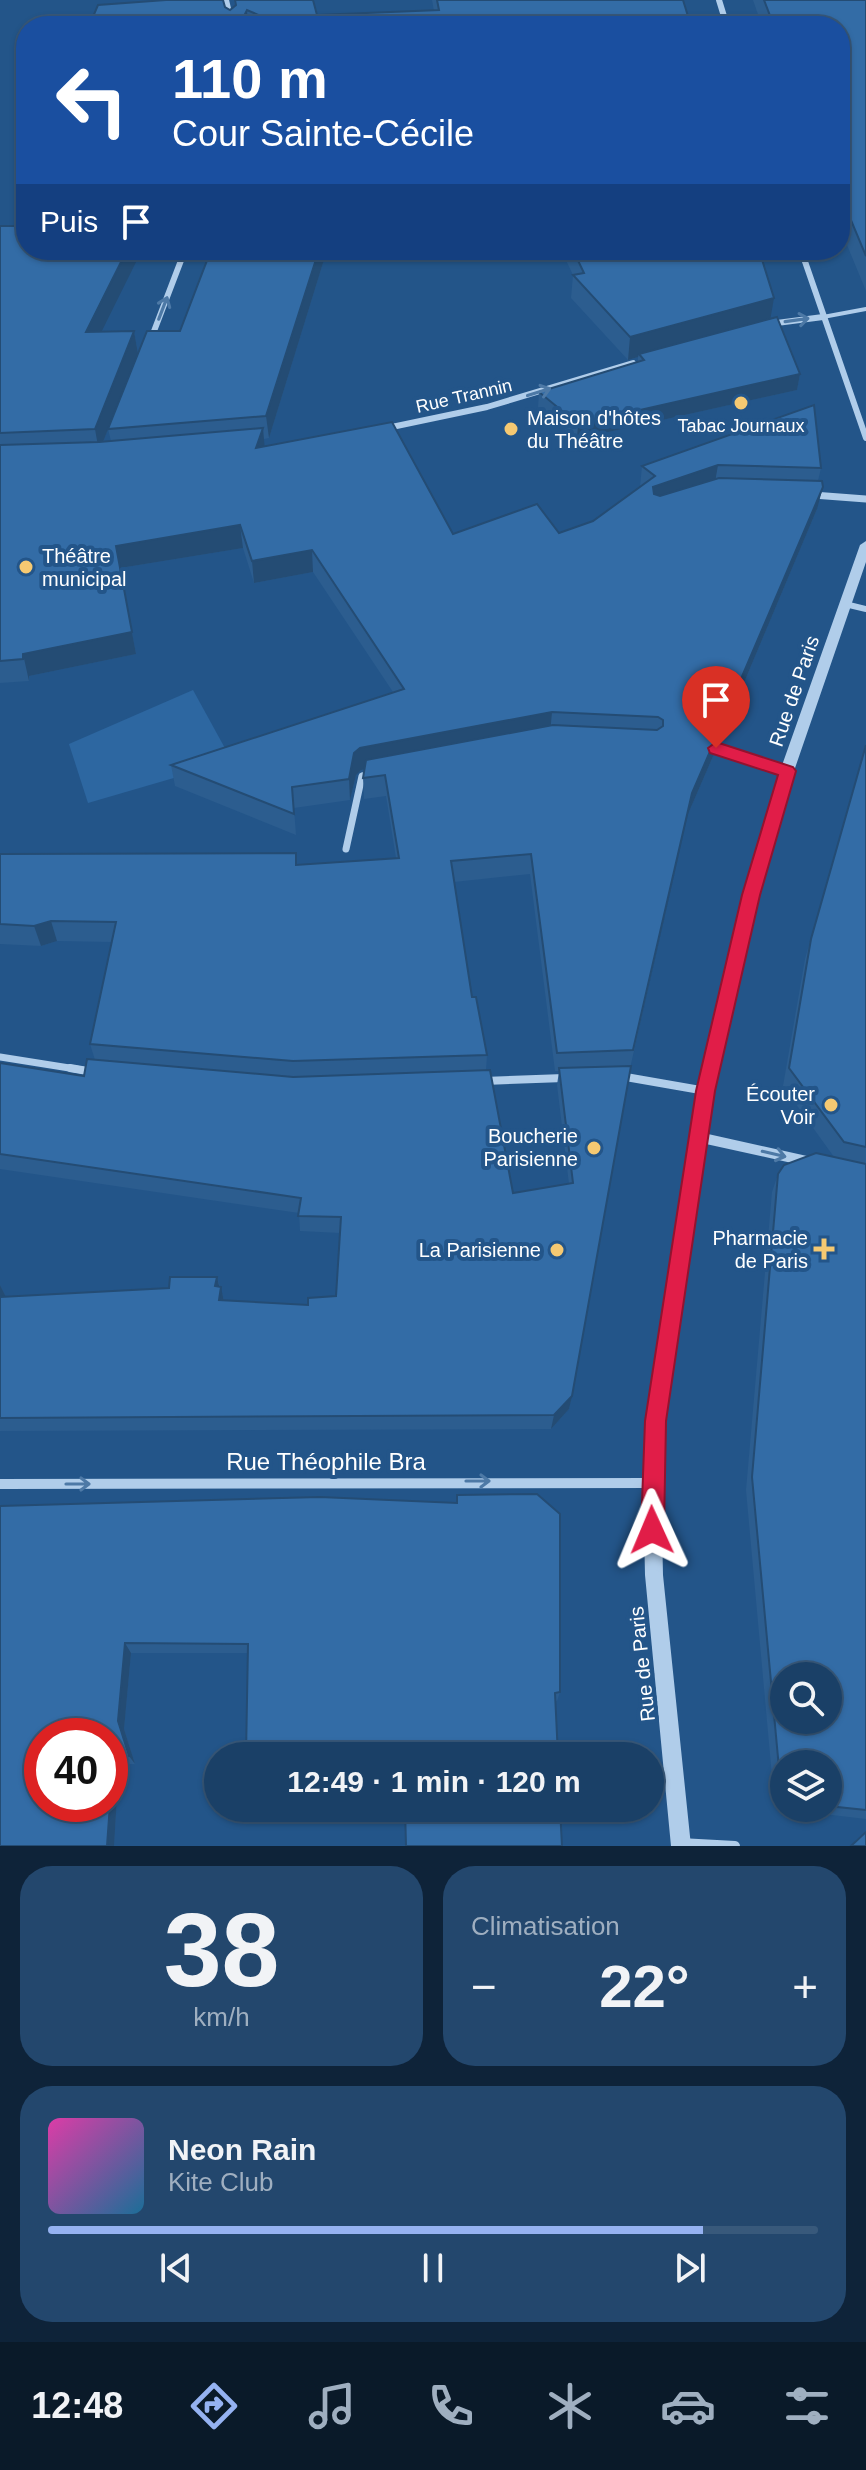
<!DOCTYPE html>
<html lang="fr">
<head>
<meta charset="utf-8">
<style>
	:root { --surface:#1a4067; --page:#23476d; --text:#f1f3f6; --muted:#9fafc0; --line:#38597b; --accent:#95b2f1 }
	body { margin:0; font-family:Helvetica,sans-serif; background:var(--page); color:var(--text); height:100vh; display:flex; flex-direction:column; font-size:30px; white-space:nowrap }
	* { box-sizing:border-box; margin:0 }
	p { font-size:26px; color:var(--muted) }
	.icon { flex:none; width:44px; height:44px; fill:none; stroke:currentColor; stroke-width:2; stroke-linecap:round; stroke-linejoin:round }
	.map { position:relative; height:1846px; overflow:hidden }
	.panel { display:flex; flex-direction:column; gap:20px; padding:20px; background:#0e2339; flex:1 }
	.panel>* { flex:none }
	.guide { position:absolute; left:16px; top:16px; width:834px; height:244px; border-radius:32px; box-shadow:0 2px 6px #0004,0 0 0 2px var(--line); background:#1a4fa0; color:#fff; overflow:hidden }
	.controls { position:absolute; left:770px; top:1662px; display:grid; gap:16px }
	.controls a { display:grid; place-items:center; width:72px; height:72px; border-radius:50%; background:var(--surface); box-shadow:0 2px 6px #0004,0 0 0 2px var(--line); font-size:40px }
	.speed { position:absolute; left:24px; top:1718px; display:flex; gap:16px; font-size:40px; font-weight:700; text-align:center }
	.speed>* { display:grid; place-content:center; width:104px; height:104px; border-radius:50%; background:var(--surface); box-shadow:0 2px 6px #0004,0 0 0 2px var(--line); line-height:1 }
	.speed .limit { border:12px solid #d22; background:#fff; color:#111 }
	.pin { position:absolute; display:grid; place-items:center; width:68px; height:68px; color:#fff; margin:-82px -34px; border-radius:50% 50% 50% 0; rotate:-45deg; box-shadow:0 0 8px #0007 }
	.pin .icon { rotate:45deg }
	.me { position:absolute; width:88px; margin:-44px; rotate:359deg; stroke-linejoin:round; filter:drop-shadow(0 0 6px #0008) }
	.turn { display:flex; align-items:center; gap:28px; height:168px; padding:0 24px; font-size:36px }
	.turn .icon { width:104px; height:104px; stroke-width:2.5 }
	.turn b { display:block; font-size:56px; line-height:68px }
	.then { display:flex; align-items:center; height:76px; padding:0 24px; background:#0003; gap:16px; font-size:30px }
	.big { font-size:60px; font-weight:800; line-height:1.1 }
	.panel .tile { flex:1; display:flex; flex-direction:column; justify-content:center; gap:12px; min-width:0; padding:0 28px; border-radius:32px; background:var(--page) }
	.panel .dial { align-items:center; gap:0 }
	.dial b { font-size:104px; line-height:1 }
	.song { display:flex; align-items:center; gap:24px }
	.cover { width:96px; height:96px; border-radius:12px; background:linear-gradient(135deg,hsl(320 70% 55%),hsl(200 70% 35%)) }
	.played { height:8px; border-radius:4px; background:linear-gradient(90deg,var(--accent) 85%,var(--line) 85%) }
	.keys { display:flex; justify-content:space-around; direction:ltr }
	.heat { display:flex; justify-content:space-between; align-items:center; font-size:44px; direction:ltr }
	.panel .tiles { flex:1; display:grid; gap:20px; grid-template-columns:1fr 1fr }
	.tile:last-child { grid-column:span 2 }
	.trip { position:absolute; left:204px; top:1742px; width:460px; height:80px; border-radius:40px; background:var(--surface); box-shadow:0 2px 6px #0004,0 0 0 2px var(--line); font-weight:800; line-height:80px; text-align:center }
	.tab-bar { display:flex; height:128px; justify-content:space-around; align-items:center; background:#0a1a29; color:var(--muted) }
	.tab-bar .icon { width:56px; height:56px }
	.tab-bar .selected { color:var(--accent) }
	.tab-bar b { font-size:36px; color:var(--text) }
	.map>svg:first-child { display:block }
	.green { fill:#2d67a1 }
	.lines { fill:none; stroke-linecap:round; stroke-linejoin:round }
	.service-far1 { stroke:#b0cdea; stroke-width:4 }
	.service { stroke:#b0cdea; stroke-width:6 }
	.pedestrian-far1 { stroke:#b0cdea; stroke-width:7 }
	.pedestrian { stroke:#b0cdea; stroke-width:8 }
	.minor-far2 { stroke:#b0cdea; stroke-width:6 }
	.minor-far1 { stroke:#b0cdea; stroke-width:7 }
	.minor { stroke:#b0cdea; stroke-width:10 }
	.tertiary { fill:#b0cdea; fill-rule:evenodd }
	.wall { fill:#2c5d8f; fill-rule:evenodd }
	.shaded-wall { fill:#244c74 }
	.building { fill:#336ca6; stroke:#244c74; stroke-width:2; fill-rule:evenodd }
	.oneway { stroke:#4d79a6 }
	.route { fill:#e11d48; stroke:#92132f; stroke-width:2 }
	.poi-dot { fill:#f5c972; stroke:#235589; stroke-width:3 }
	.labels { text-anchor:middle; stroke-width:8; stroke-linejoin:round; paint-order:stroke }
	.far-street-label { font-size:18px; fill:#fff; stroke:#235589 }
	.far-poi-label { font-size:18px; fill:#fff; stroke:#235589 }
	.poi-label { font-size:20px; fill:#fff; stroke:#235589; text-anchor:end }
	.street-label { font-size:20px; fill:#fff; stroke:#235589 }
	.near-street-label { font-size:24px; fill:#fff; stroke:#235589 }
</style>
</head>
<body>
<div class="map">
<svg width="866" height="1846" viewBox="0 0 866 1846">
	<rect width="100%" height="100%" fill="#235589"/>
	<path class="green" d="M193,690L232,761L88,803L69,744Z"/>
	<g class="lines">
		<path class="service-far1" d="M823,317L866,309"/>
		<path class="service" d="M845,604L866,609"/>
		<path class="pedestrian-far1" d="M0,1057L82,1070"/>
		<g class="pedestrian">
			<path d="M70,1068L93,1072"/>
			<path d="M620,1076L706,1091"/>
			<path d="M484,1081L564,1078"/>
		</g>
		<g class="minor-far2">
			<path d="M226,0L232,26"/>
			<path d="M719,0L727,26"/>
			<path d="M801,250L866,438"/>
			<path d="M769,324L823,317"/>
			<path d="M151,339L185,250"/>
			<path d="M387,428L487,407L633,363"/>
		</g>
		<g class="minor-far1">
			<path d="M813,495L866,499"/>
			<path d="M716,748L787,771"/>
			<path d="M346,849L362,776L373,774"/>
		</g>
		<g class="minor">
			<path d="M698,1137L806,1161"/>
			<path d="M0,1484L651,1483"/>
			<path d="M680,1843L735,1846"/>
		</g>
		<path class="tertiary" d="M866,541V562L794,771L758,895L713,1091L672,1358L661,1483L663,1575L691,1846H671L645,1575L643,1483L656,1358L699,1091L744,895L780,771L860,545Z"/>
	</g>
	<g class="wall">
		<path d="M234,0L317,15L434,11L432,0H683L691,26H89L225,7L230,10L235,5Z"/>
		<path d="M753,0H866V291L840,228V26H762Z"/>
		<path d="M0,226L101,332L134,331L138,354L327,250L269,438L264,439V446L453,534L559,533L593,521L640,487L642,466L814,405L821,468L818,481L817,509L719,742L716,743L714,754L688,814L630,1069L569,1409L551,1429L0,1431V1285L6,1297L169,1288L217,1277L224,1300L308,1305L336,1296L340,1233L300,1231L299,1213L0,1169V1063L84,1076L95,1060L90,1044L112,942L57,941L41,946L0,944V854L296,853L297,865L396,858L386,796L364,799L363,778L365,769L361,770L356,775L350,800L294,808L296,835L175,786L171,765L393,692L313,572L254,583L243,548L120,568L136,654L29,676V681L0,683ZM108,429L111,441L103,442ZM530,874L555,1071H559L557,1085L569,1184L513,1193L486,1070L487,1055L472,997L454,882Z"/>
		<path d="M561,250H759L770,319L800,374L797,390L577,439L538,408L539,392L638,362V357L628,360L571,298L573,275Z"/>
		<path d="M866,743V1819L798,1811L794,1808H828V1764H784V1798L773,1787L746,1490L772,1192L778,1174L834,1157L783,1086L805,959Z"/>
		<path d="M0,1506L560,1692L557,1701L248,1653H131L124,1729L135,1764H119L114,1846Z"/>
	</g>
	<g class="shaded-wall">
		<path d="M247,10L248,26H239Z"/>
		<path d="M127,250H142L90,355L86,332Z"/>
		<path d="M319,250H327L269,438L266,416Z"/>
		<path d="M774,298L770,321L639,354L638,357L628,360L630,337Z"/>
		<path d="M134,331L138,354L99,452L95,429Z"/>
		<path d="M800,374L797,390L577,439L578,424Z"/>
		<path d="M263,428L265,451L256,448Z"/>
		<path d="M718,465L714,488L650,510L653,487Z"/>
		<path d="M823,487L817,509L719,742L716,743L714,754L688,814L630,1069L692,793L714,724Z"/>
		<path d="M240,525L243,548L120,568L136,654L29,676V681L23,654L116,546Z"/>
		<path d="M312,550L313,572L254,583L252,561Z"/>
		<path d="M552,712L550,734L361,770L356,775L350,800L349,779L354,753L360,748Z"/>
		<path d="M51,921L57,941L41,946L34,926Z"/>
		<path d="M217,1277L220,1290L221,1287L224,1302L218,1301L215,1286Z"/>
		<path d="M0,1285L7,1299L0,1300Z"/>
		<path d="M572,1396L569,1409L551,1429L554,1415Z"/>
		<path d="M125,1643L131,1653L124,1729L135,1764L129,1756L118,1721Z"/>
		<path d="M113,1756L119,1764L114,1846H107Z"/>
	</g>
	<g class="building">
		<path d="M166,0H223L225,7L230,10L236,5L235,0H313L317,15L439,10L437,0H683L691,26H284L247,10L239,26H89L98,5Z"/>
		<path d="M764,0H866V256L840,194V26H774Z"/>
		<path d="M0,226H26V250H127L86,332L134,331L95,429L0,433Z"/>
		<path d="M211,250H319L266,416L108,429L147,331H180Z"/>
		<path d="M573,250H759L774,298L630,337L573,275L584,273Z"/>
		<path d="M777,317L800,374L578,424L539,392L644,360L639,354Z"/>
		<path d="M814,405L821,468L718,465L653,487L654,494L660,496L719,478L822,481L823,487L723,721L714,724L718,733L692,793L633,1050L557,1053L531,854L451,861L472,997H476L487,1055L293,1061L90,1044L116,922L51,921L34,926L0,924V854L296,853V865L399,858L385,775L363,778L366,760L553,725L657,730L663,726V720L658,717L552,712L360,748L354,753L349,779L292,787L294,814L171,765L404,689L312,550L252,561L240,525L116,546L132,632L23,654V659L0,661V445L99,442L263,428L256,448L392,422L453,534L537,504L559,533L593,521L655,476L642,466Z"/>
		<path d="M866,745V1147L844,1142L789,1068L811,939Z"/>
		<path d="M87,1059L293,1077L490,1070L513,1193L573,1183L559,1068L631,1066L572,1396L554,1415L0,1418V1297L169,1288L170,1277H217L215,1286L221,1287L219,1300L308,1305V1298L336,1296L341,1217L298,1216L301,1198L0,1154V1063L84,1076Z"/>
		<path d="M816,1153L866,1164V1810L828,1806V1764H784V1782L780,1779L752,1477L778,1174L784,1165ZM784,1676H828V1720H784Z"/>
		<path d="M537,1494L560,1514V1692L555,1693L558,1756H246L248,1644L125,1643L118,1721L129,1756H113L110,1801V1736H42V1804H110L107,1846H0V1506L320,1497L457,1503V1495Z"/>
		<path d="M405,1808H560L562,1846H406Z"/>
		<path d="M866,1832V1846H851Z"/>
	</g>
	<defs><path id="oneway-shaft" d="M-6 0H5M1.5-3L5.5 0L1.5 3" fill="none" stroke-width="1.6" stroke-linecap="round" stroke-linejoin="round" transform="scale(2)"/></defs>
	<g class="oneway">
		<use href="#oneway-shaft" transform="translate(163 308) rotate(-69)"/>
		<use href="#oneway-shaft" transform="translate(797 320) rotate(-8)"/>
		<use href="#oneway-shaft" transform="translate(539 392) rotate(-17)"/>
		<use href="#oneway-shaft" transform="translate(774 1154) rotate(13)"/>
		<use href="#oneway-shaft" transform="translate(478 1481)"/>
		<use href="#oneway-shaft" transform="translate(78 1484)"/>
	</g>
	<path class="route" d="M716,742L793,767L796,771L760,895L715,1091L666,1421L664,1530L660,1538L652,1541L644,1538L641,1530L645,1421L696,1091L742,895L778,775L710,753L708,748Z"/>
	<g class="poi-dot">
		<circle cx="741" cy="403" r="8"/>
		<circle cx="511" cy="429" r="8"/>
		<circle cx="26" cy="567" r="8"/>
		<circle cx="831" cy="1105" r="8"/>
		<circle cx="594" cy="1148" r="8"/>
		<path d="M820 1237h8v8h8v8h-8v8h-8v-8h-8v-8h8z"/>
		<circle cx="557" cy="1250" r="8"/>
	</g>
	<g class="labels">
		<g class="far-street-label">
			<text transform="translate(464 396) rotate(-13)" y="6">Rue Trannin</text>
		</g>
		<g class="far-poi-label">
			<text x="741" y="432">Tabac Journaux</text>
		</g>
		<g class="poi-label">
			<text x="527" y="425" text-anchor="start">Maison d'hôtes<tspan x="527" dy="23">du Théâtre</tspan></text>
			<text x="42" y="563" text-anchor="start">Théâtre<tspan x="42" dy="23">municipal</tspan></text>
			<text x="815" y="1101">Écouter<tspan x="815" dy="23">Voir</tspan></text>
			<text x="578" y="1143">Boucherie<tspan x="578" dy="23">Parisienne</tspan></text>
			<text x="808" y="1245">Pharmacie<tspan x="808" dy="23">de Paris</tspan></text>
			<text x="541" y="1257">La Parisienne</text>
		</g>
		<g class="street-label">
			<text transform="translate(794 691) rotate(-71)" y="7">Rue de Paris</text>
			<text transform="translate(642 1664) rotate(-96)" y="7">Rue de Paris</text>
		</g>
		<g class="near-street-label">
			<text x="326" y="1470">Rue Théophile Bra</text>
		</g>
	</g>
</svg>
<div class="controls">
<a><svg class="icon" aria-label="search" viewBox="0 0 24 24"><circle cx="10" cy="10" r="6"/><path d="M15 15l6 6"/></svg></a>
<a><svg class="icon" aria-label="layers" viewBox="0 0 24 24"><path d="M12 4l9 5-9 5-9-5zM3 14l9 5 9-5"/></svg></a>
</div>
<div class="speed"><div class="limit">40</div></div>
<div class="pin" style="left:716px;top:748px;background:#d93025"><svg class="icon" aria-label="arrive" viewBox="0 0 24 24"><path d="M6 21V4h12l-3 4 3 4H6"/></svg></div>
<svg class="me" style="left:652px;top:1530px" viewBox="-20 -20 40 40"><path d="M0-17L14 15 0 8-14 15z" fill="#e11d48" stroke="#fff" stroke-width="4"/></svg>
<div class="trip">12:49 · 1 min · 120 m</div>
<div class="guide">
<div class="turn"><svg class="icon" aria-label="left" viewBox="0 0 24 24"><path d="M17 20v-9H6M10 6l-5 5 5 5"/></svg><div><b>110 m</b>Cour Sainte-Cécile</div></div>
<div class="then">Puis<svg class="icon" aria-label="arrive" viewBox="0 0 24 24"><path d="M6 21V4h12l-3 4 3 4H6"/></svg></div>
</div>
</div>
<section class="panel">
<div class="tiles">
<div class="tile dial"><b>38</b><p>km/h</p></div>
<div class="tile"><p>Climatisation</p>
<div class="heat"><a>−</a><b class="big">22°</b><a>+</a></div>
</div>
<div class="tile">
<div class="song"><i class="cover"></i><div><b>Neon Rain</b><p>Kite Club</p></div></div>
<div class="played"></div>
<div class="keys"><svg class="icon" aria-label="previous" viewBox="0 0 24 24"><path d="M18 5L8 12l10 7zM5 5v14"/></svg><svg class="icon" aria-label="pause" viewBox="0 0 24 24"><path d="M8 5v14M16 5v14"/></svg><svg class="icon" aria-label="next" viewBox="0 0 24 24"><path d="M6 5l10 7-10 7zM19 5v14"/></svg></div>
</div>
</div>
</section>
<nav class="tab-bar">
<b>12:48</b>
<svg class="icon selected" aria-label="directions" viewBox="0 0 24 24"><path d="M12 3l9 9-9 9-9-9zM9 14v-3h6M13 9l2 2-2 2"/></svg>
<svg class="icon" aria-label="music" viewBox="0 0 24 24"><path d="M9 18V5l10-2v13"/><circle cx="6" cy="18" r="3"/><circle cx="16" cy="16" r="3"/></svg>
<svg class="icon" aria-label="phone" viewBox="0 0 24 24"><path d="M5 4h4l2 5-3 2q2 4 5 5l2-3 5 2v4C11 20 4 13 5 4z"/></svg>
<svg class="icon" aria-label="climate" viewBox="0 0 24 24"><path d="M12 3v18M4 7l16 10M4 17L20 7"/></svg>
<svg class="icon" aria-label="car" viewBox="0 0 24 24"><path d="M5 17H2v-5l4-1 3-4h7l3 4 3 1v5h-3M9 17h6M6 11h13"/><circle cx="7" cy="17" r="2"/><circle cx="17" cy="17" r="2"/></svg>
<svg class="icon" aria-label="filters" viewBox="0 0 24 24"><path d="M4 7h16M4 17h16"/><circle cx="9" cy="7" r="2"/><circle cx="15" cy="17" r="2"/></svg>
</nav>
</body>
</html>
